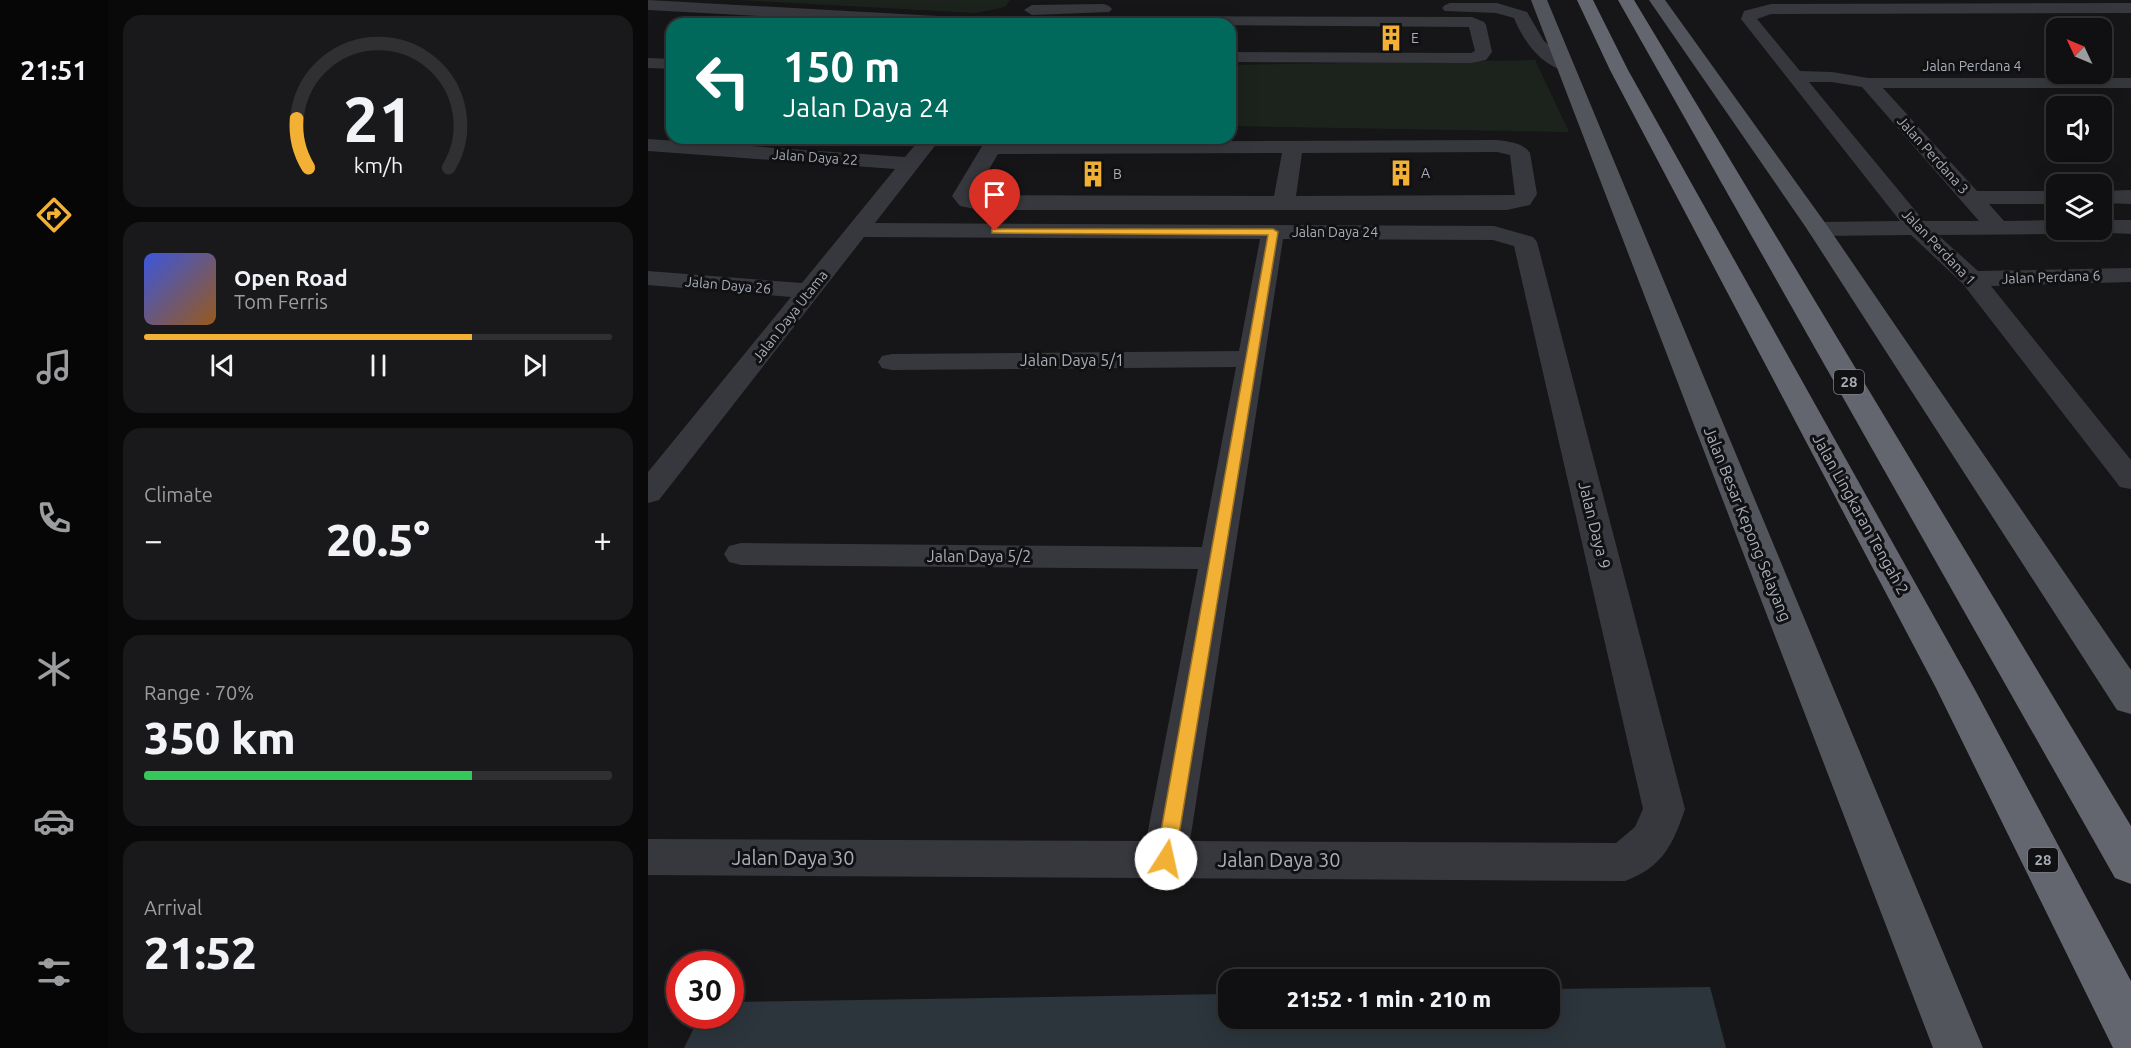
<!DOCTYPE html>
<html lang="en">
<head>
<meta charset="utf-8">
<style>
	:root { --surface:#101012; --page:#19191b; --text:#f1f3f6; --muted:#9c9d9f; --line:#303032; --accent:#f2b134 }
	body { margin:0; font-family:Ubuntu,sans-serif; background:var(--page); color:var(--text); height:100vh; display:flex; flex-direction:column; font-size:22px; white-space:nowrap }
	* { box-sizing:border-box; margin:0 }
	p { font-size:20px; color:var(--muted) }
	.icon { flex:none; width:33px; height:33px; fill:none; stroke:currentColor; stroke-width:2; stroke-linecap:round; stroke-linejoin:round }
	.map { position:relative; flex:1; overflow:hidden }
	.drawer { display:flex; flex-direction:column; gap:15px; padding:15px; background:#09090a; width:540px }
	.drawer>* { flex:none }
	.top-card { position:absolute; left:18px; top:18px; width:570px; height:126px; border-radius:18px; box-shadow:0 6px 24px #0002,0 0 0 2px var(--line); background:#00695c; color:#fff; overflow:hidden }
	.needle { width:39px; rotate:314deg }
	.controls { position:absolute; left:1398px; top:18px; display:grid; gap:12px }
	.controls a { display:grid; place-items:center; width:66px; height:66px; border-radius:12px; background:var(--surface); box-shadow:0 6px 24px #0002,0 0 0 2px var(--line); font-size:30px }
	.speed { position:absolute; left:18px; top:951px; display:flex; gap:12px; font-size:30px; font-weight:700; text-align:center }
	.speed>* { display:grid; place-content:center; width:78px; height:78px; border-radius:50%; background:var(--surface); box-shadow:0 6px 24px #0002,0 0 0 2px var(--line); line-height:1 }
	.speed .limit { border:9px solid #d22; background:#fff; color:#111 }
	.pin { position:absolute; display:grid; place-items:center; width:51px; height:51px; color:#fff; margin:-62px -26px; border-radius:50% 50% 50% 0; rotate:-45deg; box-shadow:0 0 6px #0007 }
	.pin .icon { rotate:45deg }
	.me { position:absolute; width:66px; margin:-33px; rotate:10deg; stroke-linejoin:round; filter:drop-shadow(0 0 4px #0008) }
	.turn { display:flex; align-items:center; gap:21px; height:126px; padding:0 18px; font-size:27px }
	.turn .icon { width:78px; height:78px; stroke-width:2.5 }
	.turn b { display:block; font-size:42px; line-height:51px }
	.big { font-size:45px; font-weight:800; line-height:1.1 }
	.drawer .tile { flex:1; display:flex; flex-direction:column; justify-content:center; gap:9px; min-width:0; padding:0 21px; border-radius:18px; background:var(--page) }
	.drawer .dial { align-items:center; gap:0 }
	.dial svg { height:156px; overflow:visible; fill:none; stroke:var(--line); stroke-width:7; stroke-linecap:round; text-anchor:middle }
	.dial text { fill:var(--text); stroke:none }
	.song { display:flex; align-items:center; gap:18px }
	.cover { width:72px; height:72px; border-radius:9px; background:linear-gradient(135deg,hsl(230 70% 55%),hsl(30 70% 35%)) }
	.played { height:6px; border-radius:3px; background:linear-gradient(90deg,var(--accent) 70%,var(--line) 70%) }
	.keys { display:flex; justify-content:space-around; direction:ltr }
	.heat { display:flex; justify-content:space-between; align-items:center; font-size:33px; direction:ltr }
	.charge { height:9px; border-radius:4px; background:linear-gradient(90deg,#34c759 70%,var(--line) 0) }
	.trip { position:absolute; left:570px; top:969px; width:342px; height:60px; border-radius:18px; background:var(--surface); box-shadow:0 6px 24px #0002,0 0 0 2px var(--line); font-weight:800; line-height:60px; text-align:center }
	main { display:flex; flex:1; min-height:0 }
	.menu { display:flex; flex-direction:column; width:108px; justify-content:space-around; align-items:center; background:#060607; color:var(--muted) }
	.menu .icon { width:42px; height:42px }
	.menu .active { color:var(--accent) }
	.menu b { font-size:27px; color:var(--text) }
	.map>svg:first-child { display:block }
	.green { fill:#1c231d }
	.water { fill:#2c353c }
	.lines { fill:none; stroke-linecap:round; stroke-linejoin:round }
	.minor { fill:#37383d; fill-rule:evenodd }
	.major { fill:#53555c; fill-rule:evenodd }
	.highway { fill:#63666e; fill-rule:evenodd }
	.route { fill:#f2b134; stroke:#9d7322; stroke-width:1.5 }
	.labels { text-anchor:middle; stroke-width:6; stroke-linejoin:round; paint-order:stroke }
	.far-poi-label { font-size:14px; fill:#a8adb8; stroke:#111113; text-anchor:start }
	.far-street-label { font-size:14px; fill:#a8adb8; stroke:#111113 }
	.shield { fill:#111113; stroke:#7b7e86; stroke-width:1.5 }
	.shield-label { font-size:15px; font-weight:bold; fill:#a8adb8 }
	.street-label { font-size:16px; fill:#a8adb8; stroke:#111113 }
	.near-street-label { font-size:20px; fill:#a8adb8; stroke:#111113 }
</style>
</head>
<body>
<main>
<nav class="menu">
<b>21:51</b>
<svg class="icon active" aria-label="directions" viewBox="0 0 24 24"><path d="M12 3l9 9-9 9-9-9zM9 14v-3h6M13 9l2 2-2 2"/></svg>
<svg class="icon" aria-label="music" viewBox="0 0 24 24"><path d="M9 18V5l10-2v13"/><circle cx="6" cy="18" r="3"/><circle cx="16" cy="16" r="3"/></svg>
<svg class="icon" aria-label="phone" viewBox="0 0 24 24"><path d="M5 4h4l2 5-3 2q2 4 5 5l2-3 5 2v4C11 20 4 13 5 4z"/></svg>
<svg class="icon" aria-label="climate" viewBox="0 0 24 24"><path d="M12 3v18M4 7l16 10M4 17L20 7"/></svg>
<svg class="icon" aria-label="car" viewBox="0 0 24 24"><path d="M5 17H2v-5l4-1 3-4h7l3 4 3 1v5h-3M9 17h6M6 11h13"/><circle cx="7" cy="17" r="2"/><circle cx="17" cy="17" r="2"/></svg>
<svg class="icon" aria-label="filters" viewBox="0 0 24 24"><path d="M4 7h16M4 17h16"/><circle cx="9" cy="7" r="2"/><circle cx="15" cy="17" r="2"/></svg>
</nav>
<section class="drawer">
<div class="tile dial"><svg viewBox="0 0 100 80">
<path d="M14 69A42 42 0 1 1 86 69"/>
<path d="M14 69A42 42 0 0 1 8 44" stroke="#f2b134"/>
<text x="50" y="56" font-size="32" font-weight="700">21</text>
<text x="50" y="72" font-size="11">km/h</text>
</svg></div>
<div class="tile">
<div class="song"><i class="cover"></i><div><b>Open Road</b><p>Tom Ferris</p></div></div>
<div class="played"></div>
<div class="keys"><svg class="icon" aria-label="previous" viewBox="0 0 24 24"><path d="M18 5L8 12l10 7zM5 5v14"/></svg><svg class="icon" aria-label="pause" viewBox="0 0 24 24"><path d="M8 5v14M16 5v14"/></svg><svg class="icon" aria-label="next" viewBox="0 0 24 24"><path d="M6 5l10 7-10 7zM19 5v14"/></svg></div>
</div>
<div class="tile"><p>Climate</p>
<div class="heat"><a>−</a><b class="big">20.5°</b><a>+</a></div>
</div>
<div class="tile"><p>Range · 70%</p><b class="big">350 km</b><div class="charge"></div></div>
<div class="tile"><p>Arrival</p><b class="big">21:52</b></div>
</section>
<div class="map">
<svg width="1483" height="1048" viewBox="0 0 1483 1048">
	<rect width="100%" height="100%" fill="#161618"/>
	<g class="green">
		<path d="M91,0H362L357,7L328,13Z"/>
		<path d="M887,60L921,132L582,126V65Z"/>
	</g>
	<path class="water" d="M1062,987L1078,1048H36L52,1016H82L83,1002L580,994V1018H902V989Z"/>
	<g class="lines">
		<g class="minor">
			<path d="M0,0L344,19L352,24H258L0,10Z"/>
			<path d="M802,3H849L879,12L896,41L926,66L923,70L917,71C892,65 875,40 866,18L848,13L797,11L794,8L797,5Z"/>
			<path d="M1483,3V13L1123,14L1109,19L1152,71L1184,72L1220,78H1483V88H1235L1329,191H1408V204H1341L1356,221L1408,220V230H1418L1416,232L1408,234L1290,235L1330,271L1483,268V282L1343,286L1483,460V489L1472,487L1315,284L1263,235L1170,236L1162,234L1159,229L1162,224L1170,222L1252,221L1093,19L1096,11L1123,4ZM1161,82H1184L1214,87L1331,221H1276Z"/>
			<path d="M456,4L461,6L464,9L461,12L384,15L376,10L384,5Z"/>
			<path d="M443,16L824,17L836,22L838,25L844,52L838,60L823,63L582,62V52L823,53L827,51L821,27L423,24L425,21Z"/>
			<path d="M0,58L24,59V69L0,68Z"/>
			<path d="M273,138H293L227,223L846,226L885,237L889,242L1037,809C1025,844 1015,867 977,881L0,875V839L498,841L550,569L93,565L81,562L76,554L81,546L93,543L554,547L588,367L244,370L234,368L230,362L234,356L244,354L591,351L612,239L216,237L11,500L0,503V472L143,297L0,285V271L154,283L247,169L0,151V139L257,157ZM635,239L845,240L866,246L995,809L987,827L968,843L542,841Z"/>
			<path d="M339,138H359L357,142L849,140C862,142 874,142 882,153L889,194L882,205L859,210H332L312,206L304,196ZM849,152L862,155L867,195L648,196L654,153ZM634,153L626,196L326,195L350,154Z"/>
			<path d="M1483,190V204L1454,203V191Z"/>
			<path d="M1454,220H1483V234L1446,232L1444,230H1454Z"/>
		</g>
		<g class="major">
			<path d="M883,0H899L1335,1048H1285Z"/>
			<path d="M1001,0H1017L1178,224L1483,670V714L1469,710L1159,229Z"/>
		</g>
		<g class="highway">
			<path d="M929,0H945L980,70L1326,688L1483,981V1048H1465L1288,688L962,70Z"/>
			<path d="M970,0H986L1483,826V884L1467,878Z"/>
		</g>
	</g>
	<path class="route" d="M344,229H625L630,232L527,859L524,865L518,867L511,865L508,859L620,235L347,233H344Z"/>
	<defs>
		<g id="building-bare" transform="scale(2.07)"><path d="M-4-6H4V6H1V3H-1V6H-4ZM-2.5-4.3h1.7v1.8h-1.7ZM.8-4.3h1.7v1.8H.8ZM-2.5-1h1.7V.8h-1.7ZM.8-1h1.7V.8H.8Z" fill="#f2b134" stroke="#111113" stroke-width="2.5" paint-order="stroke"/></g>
	</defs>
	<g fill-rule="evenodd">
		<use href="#building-bare" x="743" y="38"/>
		<use href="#building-bare" x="753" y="173"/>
		<use href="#building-bare" x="445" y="174"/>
	</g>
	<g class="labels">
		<g class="far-poi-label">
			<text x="763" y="43">E</text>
			<text x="773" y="178">A</text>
			<text x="465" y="179">B</text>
		</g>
		<g class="far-street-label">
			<text x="1324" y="71">Jalan Perdana 4</text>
			<text transform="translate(1285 155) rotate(48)" y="5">Jalan Perdana 3</text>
			<text transform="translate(167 157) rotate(4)" y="5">Jalan Daya 22</text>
			<text x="687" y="237">Jalan Daya 24</text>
			<text transform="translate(1291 247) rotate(46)" y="5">Jalan Perdana 1</text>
			<text transform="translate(1403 277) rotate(-2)" y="5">Jalan Perdana 6</text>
			<text transform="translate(80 285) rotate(5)" y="5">Jalan Daya 26</text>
			<text transform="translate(142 316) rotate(-52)" y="5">Jalan Daya Utama</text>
		</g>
		<g class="shield">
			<rect x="1186" y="370" width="30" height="24" rx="4.5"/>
			<rect x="1380" y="848" width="30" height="24" rx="4.5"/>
		</g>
		<g class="shield-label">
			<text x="1201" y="387">28</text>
			<text x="1395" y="865">28</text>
		</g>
		<g class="street-label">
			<text x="424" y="366">Jalan Daya 5/1</text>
			<text transform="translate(1213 514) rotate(61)" y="6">Jalan Lingkaran Tengah 2</text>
			<text transform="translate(1100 524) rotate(68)" y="6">Jalan Besar Kepong Selayang</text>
			<text transform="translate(947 525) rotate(76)" y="6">Jalan Daya 9</text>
			<text x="331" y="562">Jalan Daya 5/2</text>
		</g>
		<g class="near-street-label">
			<text x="145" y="865">Jalan Daya 30</text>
			<text x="631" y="867">Jalan Daya 30</text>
		</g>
	</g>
</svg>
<div class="controls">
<a><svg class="needle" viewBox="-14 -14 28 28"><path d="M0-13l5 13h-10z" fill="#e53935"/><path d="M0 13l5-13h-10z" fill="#9c9d9f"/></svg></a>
<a><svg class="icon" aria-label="sound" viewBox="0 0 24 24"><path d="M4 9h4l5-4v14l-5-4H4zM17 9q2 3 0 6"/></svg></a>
<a><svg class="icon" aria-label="layers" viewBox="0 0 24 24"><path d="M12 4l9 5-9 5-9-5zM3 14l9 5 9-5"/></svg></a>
</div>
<div class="speed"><div class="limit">30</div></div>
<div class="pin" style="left:347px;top:231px;background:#d93025"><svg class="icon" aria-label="arrive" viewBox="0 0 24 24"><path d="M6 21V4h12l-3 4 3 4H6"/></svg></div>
<svg class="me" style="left:518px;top:859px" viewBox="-20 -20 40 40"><circle r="19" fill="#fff"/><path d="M0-13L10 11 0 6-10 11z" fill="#f2b134"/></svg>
<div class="trip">21:52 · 1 min · 210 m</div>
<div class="top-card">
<div class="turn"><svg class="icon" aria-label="left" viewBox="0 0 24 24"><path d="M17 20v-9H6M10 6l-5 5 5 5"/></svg><div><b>150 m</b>Jalan Daya 24</div></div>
</div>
</div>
</main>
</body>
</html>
